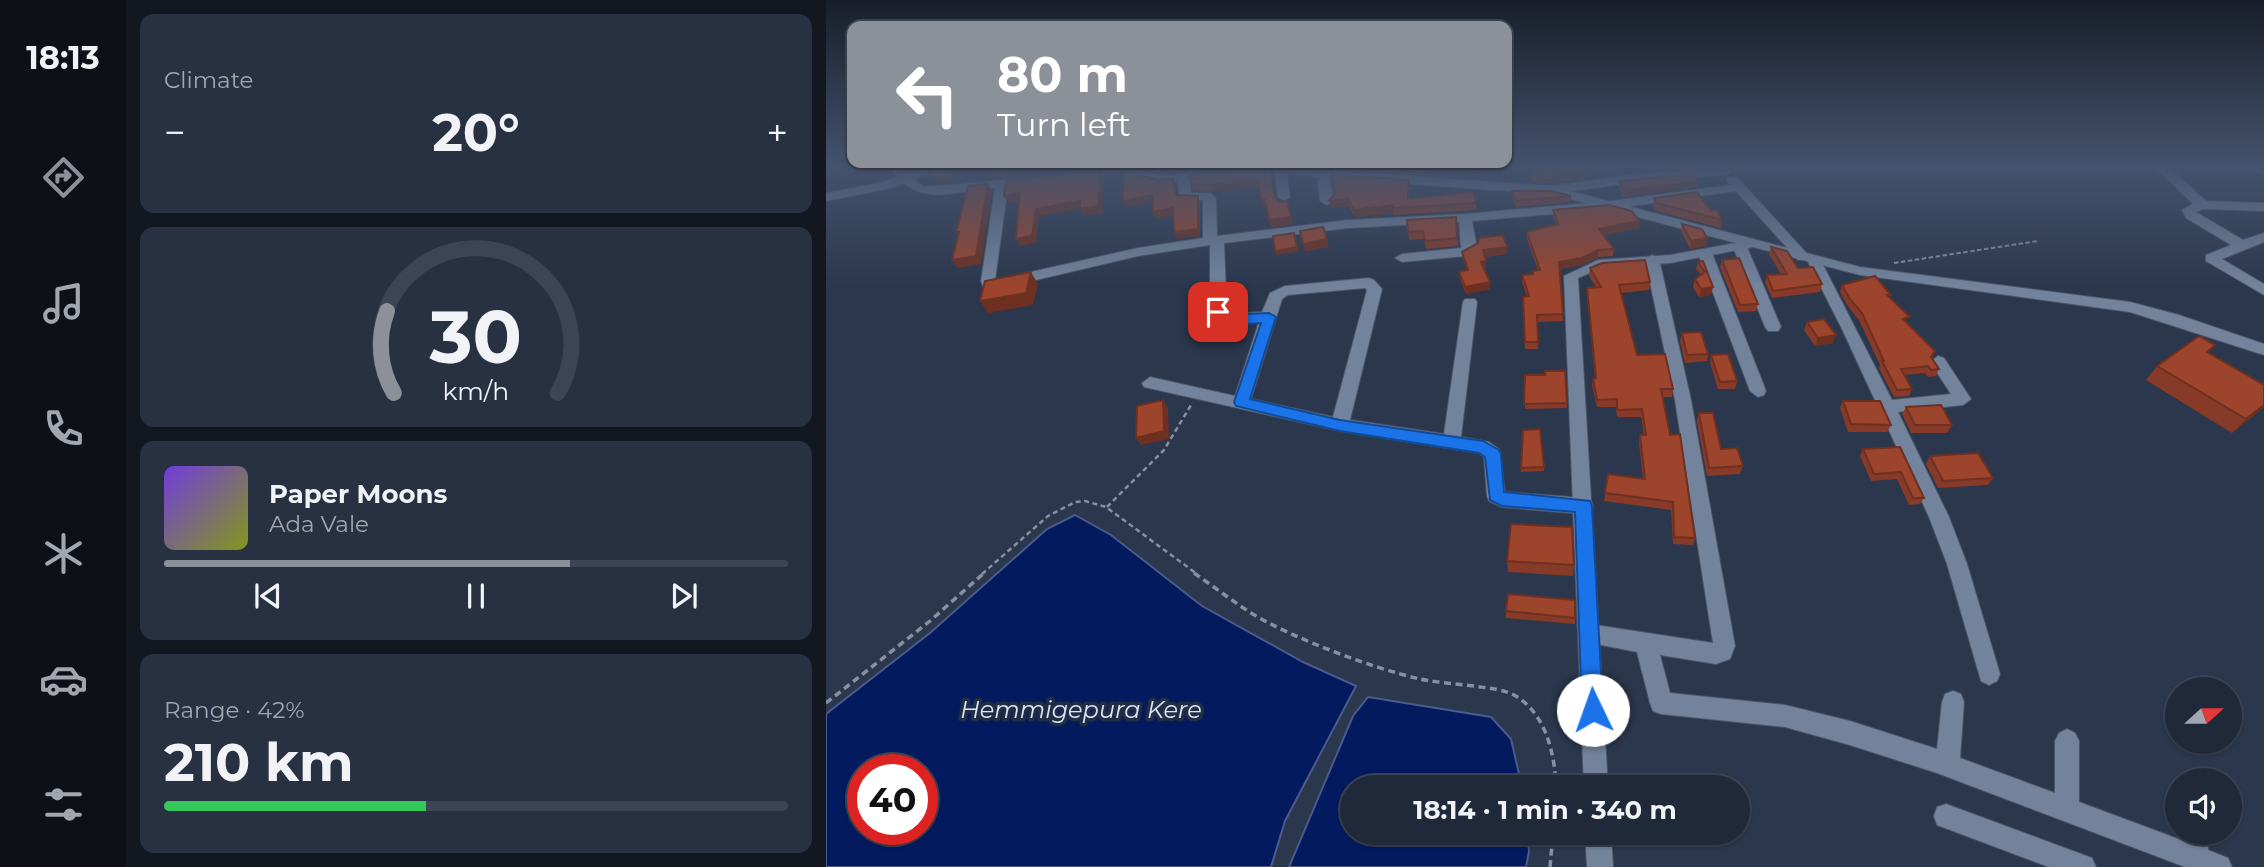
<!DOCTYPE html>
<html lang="en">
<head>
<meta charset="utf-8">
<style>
	:root { --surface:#20293a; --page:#283142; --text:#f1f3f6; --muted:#a2a6af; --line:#3d4554; --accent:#8c9099 }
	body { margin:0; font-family:Montserrat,sans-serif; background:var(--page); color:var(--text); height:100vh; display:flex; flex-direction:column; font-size:26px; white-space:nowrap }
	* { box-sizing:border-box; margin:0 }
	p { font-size:23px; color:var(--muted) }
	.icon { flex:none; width:38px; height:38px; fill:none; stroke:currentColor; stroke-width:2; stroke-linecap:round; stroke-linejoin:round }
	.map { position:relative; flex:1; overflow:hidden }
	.side { display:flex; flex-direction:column; gap:14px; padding:14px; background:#121720; width:700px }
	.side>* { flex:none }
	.hud { position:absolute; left:21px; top:21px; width:665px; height:147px; border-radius:14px; box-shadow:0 2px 5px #0004,0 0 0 2px var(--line); background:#8c9099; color:#fff; overflow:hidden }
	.needle { width:46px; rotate:69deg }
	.buttons { position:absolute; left:1339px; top:677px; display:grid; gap:14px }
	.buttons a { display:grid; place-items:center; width:77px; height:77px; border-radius:50%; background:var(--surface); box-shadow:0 2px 5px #0004,0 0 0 2px var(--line); font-size:35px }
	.speed { position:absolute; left:21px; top:754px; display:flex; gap:14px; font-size:35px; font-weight:700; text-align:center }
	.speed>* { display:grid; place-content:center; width:91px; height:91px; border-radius:50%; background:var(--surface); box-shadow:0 2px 5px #0004,0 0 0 2px var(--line); line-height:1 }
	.speed .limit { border:10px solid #d22; background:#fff; color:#111 }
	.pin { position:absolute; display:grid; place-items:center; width:60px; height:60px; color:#fff; margin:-30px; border-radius:14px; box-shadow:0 4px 10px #0006 }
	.me { position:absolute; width:77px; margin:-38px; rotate:357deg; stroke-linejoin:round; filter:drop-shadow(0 0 5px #0008) }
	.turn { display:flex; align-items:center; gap:24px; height:147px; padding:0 35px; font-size:32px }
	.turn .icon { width:91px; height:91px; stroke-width:2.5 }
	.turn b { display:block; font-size:49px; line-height:60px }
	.big { font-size:52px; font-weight:700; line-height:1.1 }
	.side .card { flex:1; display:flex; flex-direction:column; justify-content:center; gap:10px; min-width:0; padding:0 24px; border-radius:14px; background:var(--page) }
	.side .dial { align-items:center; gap:0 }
	.dial svg { height:182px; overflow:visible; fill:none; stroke:var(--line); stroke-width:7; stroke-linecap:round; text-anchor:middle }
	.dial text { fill:var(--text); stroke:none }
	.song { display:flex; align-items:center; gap:21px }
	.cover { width:84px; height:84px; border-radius:10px; background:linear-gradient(135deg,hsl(260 70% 55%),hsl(70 70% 35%)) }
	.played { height:7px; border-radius:4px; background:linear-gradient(90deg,var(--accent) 65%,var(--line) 65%) }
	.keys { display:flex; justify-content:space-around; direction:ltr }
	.heat { display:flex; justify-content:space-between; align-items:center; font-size:38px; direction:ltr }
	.charge { height:10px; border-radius:5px; background:linear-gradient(90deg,#34c759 42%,var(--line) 0) }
	.trip { position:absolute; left:514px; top:775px; width:410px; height:70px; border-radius:35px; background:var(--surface); box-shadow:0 2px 5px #0004,0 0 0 2px var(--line); font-weight:700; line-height:70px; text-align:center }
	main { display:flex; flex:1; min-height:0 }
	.tabs { display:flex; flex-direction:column; width:126px; justify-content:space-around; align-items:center; background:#0d1017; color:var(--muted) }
	.tabs .icon { width:49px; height:49px }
	.tabs .selected { color:var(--accent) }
	.tabs b { font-size:32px; color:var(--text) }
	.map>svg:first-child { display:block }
	.water { fill:#031a5f; stroke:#495b8e; stroke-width:2; fill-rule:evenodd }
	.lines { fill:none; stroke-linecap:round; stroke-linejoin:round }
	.minor-casing { stroke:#4b5567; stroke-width:2 }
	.tertiary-casing { stroke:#4b5567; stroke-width:2 }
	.path-far2 { stroke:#8690a1; stroke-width:2; stroke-dasharray:4.5 2.5; stroke-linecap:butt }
	.path-far1 { stroke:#8690a1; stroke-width:2.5; stroke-dasharray:5 3.5; stroke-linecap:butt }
	.path { stroke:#8690a1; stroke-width:3.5; stroke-dasharray:7 4.5; stroke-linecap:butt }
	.minor { fill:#74839c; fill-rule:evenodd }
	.tertiary { fill:#74839c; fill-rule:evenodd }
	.wall { fill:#873a27 }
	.shaded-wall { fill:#6e3020 }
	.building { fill:#9d442d; stroke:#6e3020; stroke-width:2 }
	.route { fill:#1a73e8; stroke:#114b97; stroke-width:2 }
	.labels { text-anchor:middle; stroke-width:7; stroke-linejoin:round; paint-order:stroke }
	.near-water-label { font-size:24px; font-style:italic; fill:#d9e4f9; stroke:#212d42 }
</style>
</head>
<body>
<main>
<nav class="tabs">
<b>18:13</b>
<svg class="icon selected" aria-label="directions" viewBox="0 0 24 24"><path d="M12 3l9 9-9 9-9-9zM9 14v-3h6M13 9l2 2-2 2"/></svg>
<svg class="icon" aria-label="music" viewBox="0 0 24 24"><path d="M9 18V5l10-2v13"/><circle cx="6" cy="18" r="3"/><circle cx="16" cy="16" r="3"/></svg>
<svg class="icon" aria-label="phone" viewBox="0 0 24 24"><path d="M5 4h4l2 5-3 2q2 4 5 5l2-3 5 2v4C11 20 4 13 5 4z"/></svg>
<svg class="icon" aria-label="climate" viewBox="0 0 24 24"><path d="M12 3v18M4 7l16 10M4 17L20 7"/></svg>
<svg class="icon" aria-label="car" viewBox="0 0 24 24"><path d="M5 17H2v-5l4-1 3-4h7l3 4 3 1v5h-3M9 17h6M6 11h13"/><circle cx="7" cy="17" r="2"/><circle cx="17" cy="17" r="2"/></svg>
<svg class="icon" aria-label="filters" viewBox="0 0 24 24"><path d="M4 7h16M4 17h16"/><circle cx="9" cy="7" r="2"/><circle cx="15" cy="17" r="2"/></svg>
</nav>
<section class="side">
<div class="card"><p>Climate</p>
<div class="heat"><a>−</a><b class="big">20°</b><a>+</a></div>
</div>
<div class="card dial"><svg viewBox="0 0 100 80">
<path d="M14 69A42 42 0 1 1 86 69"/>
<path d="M14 69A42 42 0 0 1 11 33" stroke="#8c9099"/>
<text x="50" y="56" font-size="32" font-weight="700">30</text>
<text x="50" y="72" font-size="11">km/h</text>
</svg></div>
<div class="card">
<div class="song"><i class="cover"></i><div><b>Paper Moons</b><p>Ada Vale</p></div></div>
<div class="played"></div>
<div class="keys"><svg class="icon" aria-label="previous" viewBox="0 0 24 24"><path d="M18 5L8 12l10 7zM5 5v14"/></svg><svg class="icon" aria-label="pause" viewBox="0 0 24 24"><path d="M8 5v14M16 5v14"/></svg><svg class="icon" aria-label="next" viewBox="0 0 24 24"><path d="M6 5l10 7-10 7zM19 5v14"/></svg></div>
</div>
<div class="card"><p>Range · 42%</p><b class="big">210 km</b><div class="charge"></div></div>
</section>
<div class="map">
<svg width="1438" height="867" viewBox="0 0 1438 867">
	<rect width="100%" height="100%" fill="#2b374d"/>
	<g class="water">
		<path d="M249,515L285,535L376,606L477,662L530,686L459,821L445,867H0V714L104,633L221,529ZM37,770H96V830H37Z"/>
		<path d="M542,697L665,717L685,739L696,787L527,788V833H701L703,851L700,867H463L527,716Z"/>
	</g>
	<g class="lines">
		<g class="minor-casing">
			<g id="minor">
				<path d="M62,165H74L83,177L99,187L192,179V185L182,186L169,280L312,248L377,238V200H354L352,182C326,185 320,175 297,172C282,170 260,183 248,174L254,170L293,165L336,176L392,170V176L364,180L365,193H385L390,199L391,236L522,220L639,214L785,201L904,185L901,180L903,177H911L984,257H993L1066,400L1125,394L1104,362L1112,356L1118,358L1145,399L1137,405L1072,412L1123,517L1141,564L1174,674L1171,681L1163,685L1155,681L1121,564L1103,517L1016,329L981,260H972L910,191L785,209L646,221L651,248L639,256L576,262L569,258L576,254L635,248L633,222L522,228L398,243L401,314L436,312L444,293L459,286L543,278L548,280L556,289L524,420L618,434L637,302L639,299H649L651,302L635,437L663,442L673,449L679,492L758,498L765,501L767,506L765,511L758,514L676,507L663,501L661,496L658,457L653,453L514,431L318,387L316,383L324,377L409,396L433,322L390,323L384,311V245L312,256L163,291L158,289L155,281L169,188C123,192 91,209 62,165ZM539,288L541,290L507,417L425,399L456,299L462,295Z"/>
				<path d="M452,165L460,168L464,197L458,201L452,197L448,168Z"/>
				<path d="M1327,165H1340L1380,201L1438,203V211L1378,209L1370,212L1417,240L1438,233V242L1396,259L1438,284V295L1380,261V255L1405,245L1360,218L1356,210L1367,204Z"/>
				<path d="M1423,165H1437L1438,175Z"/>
				<path d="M899,167L905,171L903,174L804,183L725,194L719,190L725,186L804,175Z"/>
				<path d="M497,170L503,174L508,201L501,205L494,201L491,174Z"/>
				<path d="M914,243L921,247L955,327L952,331H942L939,327L907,247Z"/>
				<path d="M879,249L886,253L940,391L938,395L932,397L924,391L872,253Z"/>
				<path d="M826,255L833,259L865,400L909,646L904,659L890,664L834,655L844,693L959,705L1024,721L1111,749L1116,702L1119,694L1127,691L1135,694L1138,702L1134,758L1229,793V741L1233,733L1241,729L1249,733L1253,741V802L1355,840L1354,833H1380L1382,850L1402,858L1406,867H1359L1111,773L1024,745L959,727L835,714L827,711L824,703L811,652L755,641L752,634L755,627L763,624L887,643L849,400L819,259Z"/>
				<path d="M1120,804L1266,858L1270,867H1223L1111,825L1108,816L1111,807Z"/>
			</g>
		</g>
		<g class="tertiary-casing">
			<g id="tertiary">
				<path d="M109,165H127L61,189L0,201V193L53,183Z"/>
				<path d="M436,165H463L497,170L725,186L1034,267L1304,302L1353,315L1438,344V355L1304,312L1034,275L927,247L844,263L775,268L752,278L782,788H758L738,276L772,260L844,255L910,243L725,194L497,178L442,169Z"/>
				<path d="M759,833H785L787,867H761Z"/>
			</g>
		</g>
		<path class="path-far2" d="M1068,263L1212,241"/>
		<g class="path-far1">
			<path d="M281,507L338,450L365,405"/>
			<path d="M156,574L222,516L249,502L259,501L280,507L371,574"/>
		</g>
		<g class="path">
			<path d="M368,573C387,586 405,600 425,613C466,638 546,668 594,679C615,684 673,686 688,695C720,713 729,754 730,788"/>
			<path d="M0,703L104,621L158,573"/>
			<path d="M724,867L727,833"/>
		</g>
		<use href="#minor" class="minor"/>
		<use href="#tertiary" class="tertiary"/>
	</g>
	<g class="wall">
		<path d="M301,165H405L335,173Z"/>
		<path d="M500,165H601L602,175L501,168Z"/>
		<path d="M829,165H858L857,168L832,170Z"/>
		<path d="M444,166L449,194L452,202L467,224L445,227L440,206L437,207L433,186L387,192L367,190L365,184Z"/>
		<path d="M704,169L764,170V178L725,183L706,182L704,176Z"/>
		<path d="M793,181L871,187L797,197L793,187Z"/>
		<path d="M584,187V199L650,203V210L568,215V213L529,217L523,206L505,208L503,201Z"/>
		<path d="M686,191L745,196V202L690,207L686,197Z"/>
		<path d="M828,198L885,211L896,220L895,228L830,211L827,206Z"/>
		<path d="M727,210L813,228L777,235L788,249L787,256L772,257L756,265L734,269L737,321L711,322L712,349H699L697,297L701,296L696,282V275L707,274V271L712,270L701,239V232L730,224L727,217Z"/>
		<path d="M630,217L632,246L600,249L598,239L583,240L581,220Z"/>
		<path d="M856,224L881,238L880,246L864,249L855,231Z"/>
		<path d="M681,247V254L659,257L660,268L658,269L664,289L640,294L634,279L633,272L641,270L637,259L636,252Z"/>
		<path d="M945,247L972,268L996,284L994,292L946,298L939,282L941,275L955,274L943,254Z"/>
		<path d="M896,260L932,304L930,311L912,312L894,267Z"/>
		<path d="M877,261L887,287L885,295L873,297L867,287L869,279L875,275L870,269L872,262Z"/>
		<path d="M764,268L824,282L823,290L795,293L811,355L847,389L846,397H836L844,435L869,538L867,545L847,544L845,510L778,501L782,474L817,478L813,443L814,435H818L815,417H791L790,407H771L766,386L767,379H769L761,295V288L770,287L763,276Z"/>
		<path d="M1016,285L1064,297L1081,323L1109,351L1106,357L1113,369L1110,376L1102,377L1099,373L1078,375L1086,389L1083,396L1068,397L1053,368L1054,365L1033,320L1021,305L1014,292Z"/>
		<path d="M981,322L1007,343L989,346L978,330Z"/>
		<path d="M856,333L882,354L881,361L859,363L854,341Z"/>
		<path d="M1389,345L1382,353L1438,407L1406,433L1320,380L1331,366Z"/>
		<path d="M885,355L911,381L909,389H892L884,363Z"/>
		<path d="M739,371L741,408L699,409V375H719Z"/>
		<path d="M1017,401L1065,425L1061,432H1022L1014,408Z"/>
		<path d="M1080,407L1126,425L1121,433H1085L1076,414Z"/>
		<path d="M873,413L895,449L917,466L914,474L881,476L871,421Z"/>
		<path d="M697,430L718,467V471L695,472Z"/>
		<path d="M1074,447L1098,498L1094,504L1083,505L1071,479L1045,481L1034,456L1037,449Z"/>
		<path d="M1104,456L1167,478L1162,485L1112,488L1100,464Z"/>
		<path d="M681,561L748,565L747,576L682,572Z"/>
		<path d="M680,611L749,618V624L680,618Z"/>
	</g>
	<g class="shaded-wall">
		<path d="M215,165H271L163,178L159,171Z"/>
		<path d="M351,165H405L335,173L333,167Z"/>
		<path d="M653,166V174L634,176L633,168Z"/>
		<path d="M275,170L278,177L276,213L257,216L254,209L213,216L210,243L194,246L190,239L210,209L254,201Z"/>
		<path d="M764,170V178L725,183V176Z"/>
		<path d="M126,175L130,182L112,184L108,178Z"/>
		<path d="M432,179L434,186L387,192L385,185Z"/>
		<path d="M872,181L871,187L797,197L798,190Z"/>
		<path d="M162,184L166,191L155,264L131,268L126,260Z"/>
		<path d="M194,193L198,200L182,203L178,196Z"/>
		<path d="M327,195L330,202L300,207L297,201Z"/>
		<path d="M372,196L374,203V236L351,239L348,232Z"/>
		<path d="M522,199L523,206L505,208L503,201Z"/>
		<path d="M435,200H439L441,206L437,207Z"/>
		<path d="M461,201L467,224L445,227L443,220Z"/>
		<path d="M567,205L568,213L529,217L528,210Z"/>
		<path d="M347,208L350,215L330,219L327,212Z"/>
		<path d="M813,221V228L773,236V229Z"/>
		<path d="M468,233L473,251L451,255L449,251Z"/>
		<path d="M881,238L880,246L864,249L865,241Z"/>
		<path d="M501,239L503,247L479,252L477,244Z"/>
		<path d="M681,247V254L657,257V250Z"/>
		<path d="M772,250V257L756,265L733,269V262Z"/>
		<path d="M660,261V268L655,269V262Z"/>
		<path d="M205,272L212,284L207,305L162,313L154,301Z"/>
		<path d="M664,282V289L640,294L639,287Z"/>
		<path d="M887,287L885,295L873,297L875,289Z"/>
		<path d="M1010,335L1007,343L989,346L992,338Z"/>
		<path d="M337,400L342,408L343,439L315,445L310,438Z"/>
		<path d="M1438,405V407L1406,433L1420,419Z"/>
	</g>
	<g class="building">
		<path d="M114,165H120L126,175L108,178L101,169Z"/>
		<path d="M180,165H215L159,171L160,168Z"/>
		<path d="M323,165H351L333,167Z"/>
		<path d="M556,165H601V168Z"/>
		<path d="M632,165H652L653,166L633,168Z"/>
		<path d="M749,165H761L764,170L725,176L705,174L704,169L725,168Z"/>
		<path d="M444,166L447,191L452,202L461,201L465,217L443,220L439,200H435L432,179L385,185L365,184L364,175Z"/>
		<path d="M275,170L272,206L254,209V201L210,209L206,236L190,239L194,193L178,196L180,181Z"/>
		<path d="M297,171L332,180L347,178L350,195L372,196V229L348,232L347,208L327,212V195L297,201Z"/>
		<path d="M505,174L583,180L582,199L647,192L650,203L567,208V205L528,210L522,199L503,201L509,193Z"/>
		<path d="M868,174L872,181L798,190L793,181Z"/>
		<path d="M162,184L150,256L126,260L133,232H130L142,186Z"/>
		<path d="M686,191H725L745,196L690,201Z"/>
		<path d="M871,192L885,211L891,210L896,220L831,203L828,198Z"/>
		<path d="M783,205L806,211L813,221L773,229L788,249L772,250L756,258L733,262L737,314L711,315L712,342H699L697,297L703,296L696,275L707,274V271L714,270L701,232L732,224L727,210Z"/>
		<path d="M630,217L631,238L599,241L597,231L582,232L581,220Z"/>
		<path d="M856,224L876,229L881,238L865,241Z"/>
		<path d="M497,227L501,239L477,244L474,231Z"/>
		<path d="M468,233L471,247L449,251L447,236Z"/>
		<path d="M677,235L681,247L657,250L660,261L655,262L664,282L639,287L633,272L642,270L636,252L652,243L653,238Z"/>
		<path d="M945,247L961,251L972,268L987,267L996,284L947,291L941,275L961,274Z"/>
		<path d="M913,258L932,304L914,305L896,260Z"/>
		<path d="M819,260L824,282L793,285L811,355L839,354L847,389H835L844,435L854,434L869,538L848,537L847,502L779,493L782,474L819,479L814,435H820L816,409L791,410V399L771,400L767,379L770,378L761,288L775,287L764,268L776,263Z"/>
		<path d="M877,261L887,287L875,289L869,279L879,272L872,262Z"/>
		<path d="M205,272L200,293L154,301L159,281Z"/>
		<path d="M1049,276L1065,295H1061L1084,317L1077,319L1109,351L1105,357L1113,369L1105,370L1102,366L1075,369L1086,389L1071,390L1056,361H1058L1036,313L1023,298L1016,285Z"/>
		<path d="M998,319L1010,335L992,338L981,322Z"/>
		<path d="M875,332L882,354L861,355L856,333Z"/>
		<path d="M1373,336L1389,345L1381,352L1438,385V405L1420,419L1331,366Z"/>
		<path d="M902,354L911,381L894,382L885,355Z"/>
		<path d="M719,371H739L741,403L698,404L699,375H719Z"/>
		<path d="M337,400L338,431L310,438L311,406Z"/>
		<path d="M1017,401H1054L1065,425L1025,424Z"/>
		<path d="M1115,405L1126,425H1089L1080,407Z"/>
		<path d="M873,413H887L895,449L911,448L917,466L883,468Z"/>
		<path d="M714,429L718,467L695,468L697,430Z"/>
		<path d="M1074,447L1098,498H1087L1075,472L1048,474L1037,449Z"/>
		<path d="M1152,453L1167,478L1117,481L1104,456Z"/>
		<path d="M685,524L746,527L748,565L681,561Z"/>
		<path d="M682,594L749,600V618L680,611Z"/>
	</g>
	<linearGradient id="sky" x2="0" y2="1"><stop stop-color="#181e2a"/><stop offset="0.58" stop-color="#44536d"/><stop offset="1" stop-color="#44536d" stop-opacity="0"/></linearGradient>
	<rect width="1438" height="286" fill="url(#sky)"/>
	<path class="route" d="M392,307L397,308L400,315L443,313L450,317L424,399L514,420L657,441L673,450L675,454L678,492L764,501L766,506L777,710L774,718L767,721L760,718L756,710L749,512L676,506L664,500L659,457L653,453L514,431L410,406L408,402L435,323L401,325L390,322L385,312Z"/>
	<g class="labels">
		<g class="near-water-label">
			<text x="255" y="718">Hemmigepura Kere</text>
		</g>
	</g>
</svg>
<div class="buttons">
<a><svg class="needle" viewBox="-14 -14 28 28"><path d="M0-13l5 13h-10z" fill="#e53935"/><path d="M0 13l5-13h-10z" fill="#a2a6af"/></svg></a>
<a><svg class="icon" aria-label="sound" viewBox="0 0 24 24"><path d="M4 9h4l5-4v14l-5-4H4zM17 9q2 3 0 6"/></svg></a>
</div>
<div class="speed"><div class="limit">40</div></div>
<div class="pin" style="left:392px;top:312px;background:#d93025"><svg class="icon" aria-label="arrive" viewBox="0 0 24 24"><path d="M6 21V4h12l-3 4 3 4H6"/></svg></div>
<svg class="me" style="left:767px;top:710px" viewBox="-20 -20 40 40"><circle r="19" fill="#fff"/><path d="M0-13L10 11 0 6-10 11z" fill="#1a73e8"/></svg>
<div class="trip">18:14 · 1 min · 340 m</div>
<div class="hud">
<div class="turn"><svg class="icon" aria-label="left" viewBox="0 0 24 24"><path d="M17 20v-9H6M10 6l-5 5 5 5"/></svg><div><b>80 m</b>Turn left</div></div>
</div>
</div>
</main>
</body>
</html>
